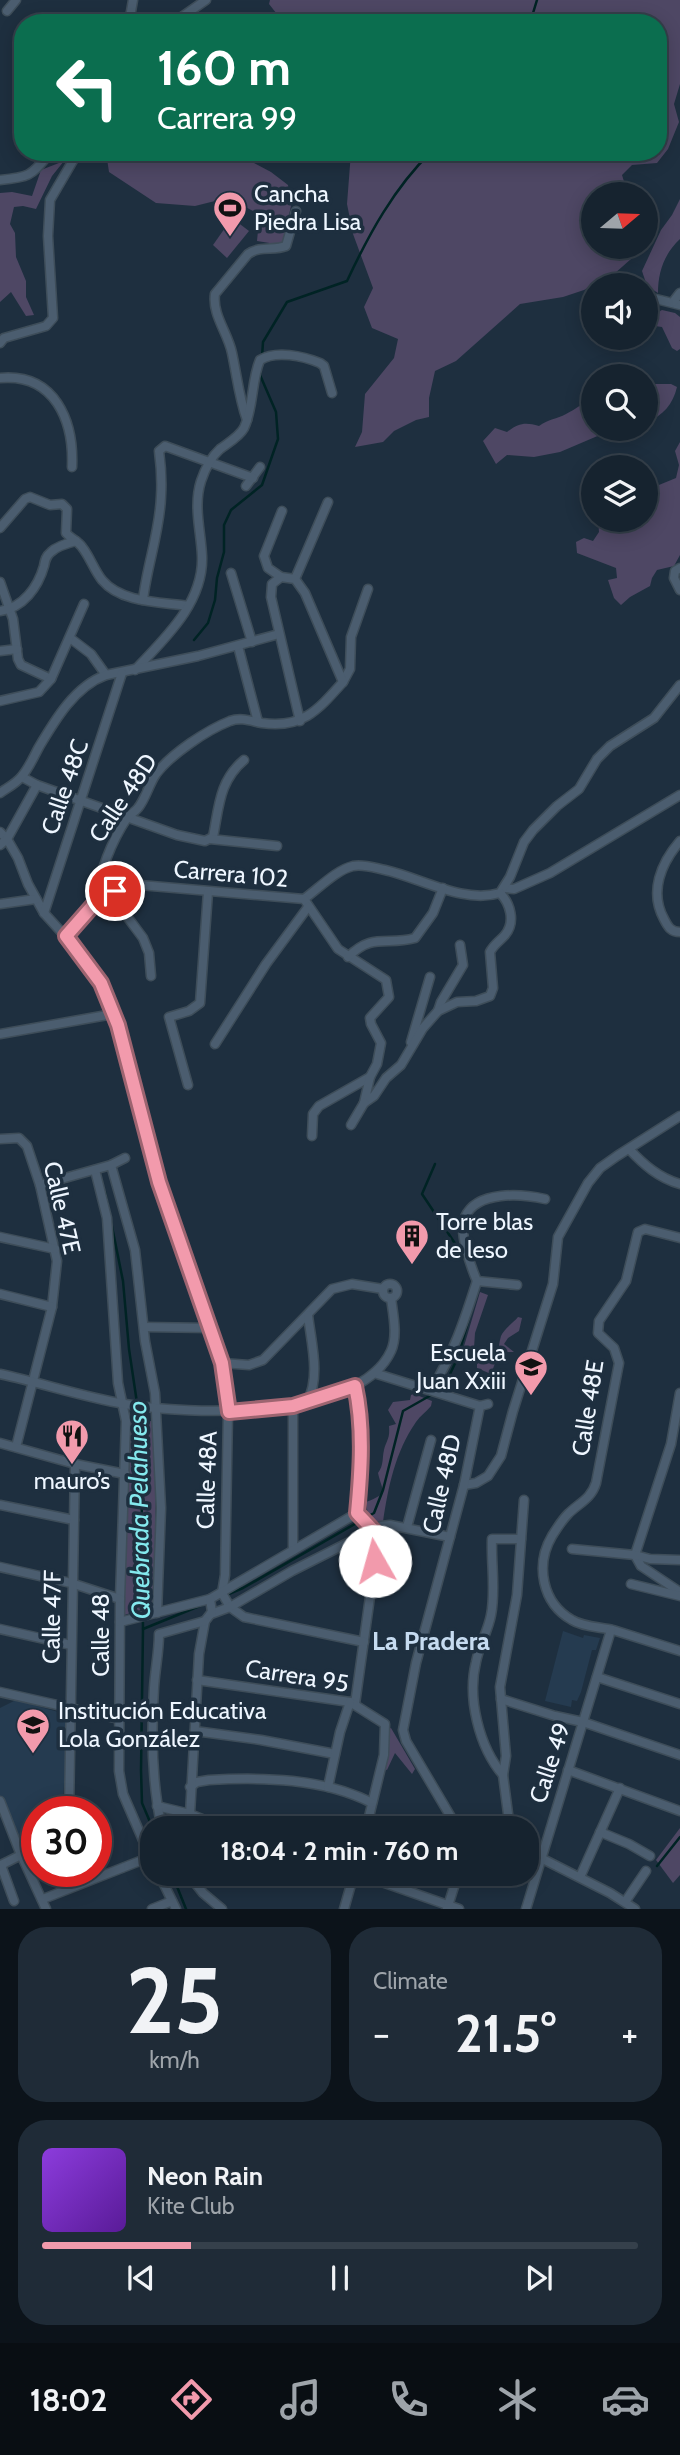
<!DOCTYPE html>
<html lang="en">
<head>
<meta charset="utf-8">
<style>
	:root { --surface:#16232f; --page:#1f2b37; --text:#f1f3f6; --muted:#9ea4aa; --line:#35404b; --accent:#f29aac }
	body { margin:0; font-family:Cabin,sans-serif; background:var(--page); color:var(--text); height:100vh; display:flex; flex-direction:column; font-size:26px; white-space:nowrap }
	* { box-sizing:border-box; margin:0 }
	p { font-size:23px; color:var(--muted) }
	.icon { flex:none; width:38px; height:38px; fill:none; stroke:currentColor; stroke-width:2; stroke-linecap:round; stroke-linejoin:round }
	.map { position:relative; height:1909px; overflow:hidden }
	.panel { display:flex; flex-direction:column; gap:18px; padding:18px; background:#0c131a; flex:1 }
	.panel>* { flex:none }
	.banner { position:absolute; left:14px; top:14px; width:653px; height:147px; border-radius:28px; box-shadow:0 4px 18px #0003,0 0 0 2px var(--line); background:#0b6e4f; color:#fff; overflow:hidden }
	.needle { width:46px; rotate:71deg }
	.buttons { position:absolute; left:581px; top:182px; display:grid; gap:14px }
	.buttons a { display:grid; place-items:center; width:77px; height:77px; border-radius:50%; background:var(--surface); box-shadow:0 4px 18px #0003,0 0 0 2px var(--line); font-size:35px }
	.speed { position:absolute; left:21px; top:1796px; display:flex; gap:14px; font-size:35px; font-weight:700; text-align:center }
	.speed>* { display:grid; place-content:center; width:91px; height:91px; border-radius:50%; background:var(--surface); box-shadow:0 4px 18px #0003,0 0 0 2px var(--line); line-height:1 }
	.speed .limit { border:10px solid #d22; background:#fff; color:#111 }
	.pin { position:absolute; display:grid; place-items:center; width:60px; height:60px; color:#fff; margin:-30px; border:4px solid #fff; border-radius:50%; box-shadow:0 2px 7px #0007 }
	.me { position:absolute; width:77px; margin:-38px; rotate:353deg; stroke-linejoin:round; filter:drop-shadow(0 0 5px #0008) }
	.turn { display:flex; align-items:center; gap:24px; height:147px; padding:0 28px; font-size:32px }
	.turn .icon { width:91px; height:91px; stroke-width:2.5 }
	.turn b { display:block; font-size:49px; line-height:60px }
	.big { font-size:52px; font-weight:700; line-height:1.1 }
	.panel .tile { flex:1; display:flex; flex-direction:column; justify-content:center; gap:10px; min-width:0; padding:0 24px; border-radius:28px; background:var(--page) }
	.panel .dial { align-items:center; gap:0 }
	.dial b { font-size:91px; line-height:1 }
	.song { display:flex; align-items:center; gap:21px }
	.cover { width:84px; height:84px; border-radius:10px; background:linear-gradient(135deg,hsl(270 70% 55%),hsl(270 70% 35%)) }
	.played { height:7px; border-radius:4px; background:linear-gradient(90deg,var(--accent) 25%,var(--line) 25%) }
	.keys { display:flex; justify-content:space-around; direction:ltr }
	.heat { display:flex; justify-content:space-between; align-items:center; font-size:38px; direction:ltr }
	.panel .tiles { flex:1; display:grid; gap:18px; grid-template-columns:1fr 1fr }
	.tile:last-child { grid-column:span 2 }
	.trip { position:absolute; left:140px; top:1816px; width:399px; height:70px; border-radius:28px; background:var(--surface); box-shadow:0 4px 18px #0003,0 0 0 2px var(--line); font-weight:700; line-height:70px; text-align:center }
	.dock { display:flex; height:112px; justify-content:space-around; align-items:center; background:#090e13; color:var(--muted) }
	.dock .icon { width:49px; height:49px }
	.dock .selected { color:var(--accent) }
	.dock b { font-size:32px; color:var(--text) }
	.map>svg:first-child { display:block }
	.built { fill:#253b50 }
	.green { fill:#4e4764 }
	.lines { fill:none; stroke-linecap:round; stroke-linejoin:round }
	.stream { stroke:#002324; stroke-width:2.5 }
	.minor-casing { stroke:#3e4d59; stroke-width:11 }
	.minor { stroke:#4b5d6f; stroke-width:8 }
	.route-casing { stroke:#9d6470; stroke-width:18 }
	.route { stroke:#f29aac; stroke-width:12 }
	.labels { text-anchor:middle; stroke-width:7; stroke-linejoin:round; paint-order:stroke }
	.poi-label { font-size:24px; fill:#eef6ff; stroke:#1e2f3f; text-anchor:start }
	.street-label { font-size:24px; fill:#eef6ff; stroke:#1e2f3f }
	.water-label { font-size:26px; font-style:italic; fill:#84e9ee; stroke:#1e2f3f }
	.neighbourhood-label { font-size:26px; font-weight:bold; fill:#c6dbf0; stroke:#1e2f3f }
</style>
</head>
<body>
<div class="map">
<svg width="680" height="1909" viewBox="0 0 680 1909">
	<rect width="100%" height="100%" fill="#1e2f3f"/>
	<g class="built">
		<path d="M563,1631L583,1638L584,1635L600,1638L596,1650H592L581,1692L577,1701L572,1700L571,1707L545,1701Z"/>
		<path d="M16,1700L69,1715L62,1811H37V1849L23,1855L0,1796V1708Z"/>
	</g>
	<g class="green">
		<path d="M270,0H680V84L674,104L679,122L668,149L657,163L632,165L622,175L626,188L643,194H593V247H630L631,259L614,274L584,290L563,297L520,304L456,361L435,371L429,398V417L416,420L394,431L383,442L355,447L362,432L365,394L394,358L398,339L372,328L364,307L373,288L353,234L347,204L351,152H658V23H284L269,4Z"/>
		<path d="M106,152H259L254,163L271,172L288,185L291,206L282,245L257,241L259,220L253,211L238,203L223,199L195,206L156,203L109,172Z"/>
		<path d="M64,161L52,176L36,209L23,206L14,207L10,224L15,233L16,257L26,281V297L34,315L26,316L11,292L0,302V193L12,192L32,196L41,170Z"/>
		<path d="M680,199V239C664,254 658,272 658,293L647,286L642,271L661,230L672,215Z"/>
		<path d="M232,218L249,231L227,258L213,245Z"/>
		<path d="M662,310L675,313L680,317V349L677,351L672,348L662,327L648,325L647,318Z"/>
		<path d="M656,384H671L677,387C673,404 663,416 646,422V387Z"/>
		<path d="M592,400L593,429H614L560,452L534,457L507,455L496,464L483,441L495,428L507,432C519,423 525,422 539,426C548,419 557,419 566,414C576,409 582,403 592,400Z"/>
		<path d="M680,442V555L674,566L657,570L652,578L650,586L630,597L621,605L614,598L608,580L617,578L616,568L577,553L576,542L584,538L593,541L599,532L598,520H613L620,529L624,520H646V485L654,487L676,478L679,465L675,451Z"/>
		<path d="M480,1292L488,1295L475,1333L474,1348C482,1358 485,1359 497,1355C499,1349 499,1342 501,1336C503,1330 513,1323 518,1317L522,1318L519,1331L508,1338L504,1344L514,1352H504L497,1358L491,1374L477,1368V1360L462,1353Z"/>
		<path d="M414,1394L432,1401L431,1406C426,1412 420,1416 416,1422C395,1452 388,1488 383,1522L375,1526L369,1522L366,1502C390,1493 382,1492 378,1473C384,1465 382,1458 384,1450C387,1439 390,1439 389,1426L396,1424L388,1410L393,1402L410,1400L411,1395Z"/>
		<path d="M124,1417L157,1422L154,1606L124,1615Z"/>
		<path d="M391,1728L415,1769L412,1774L395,1753L387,1770L384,1769L388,1729Z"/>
		<path d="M680,1828V1875L673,1883L656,1860Z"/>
	</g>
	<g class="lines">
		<g class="stream">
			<path d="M530,23L537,0"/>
			<path d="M262,357L263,342L287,302L347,281C369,234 394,188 431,152"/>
			<path d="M194,640L208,623L215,600L217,578L224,552V525L231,510L262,485L278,439L276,412L260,375L261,367"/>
			<path d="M435,1164L422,1194L466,1260"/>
			<path d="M105,1192L123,1281L129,1349L137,1403"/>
			<path d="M439,1391L443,1389L458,1357L471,1311"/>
			<path d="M138,1409L141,1427L143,1629L141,1770L142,1803L153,1829"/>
			<path d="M224,1596L243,1588L374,1513L383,1490L403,1411L433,1394"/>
			<path d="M143,1629L202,1605"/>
			<path d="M657,1866L680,1837"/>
			<path d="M172,1874L186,1909"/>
		</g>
		<g class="minor-casing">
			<g id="minor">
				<path d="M7,11L16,0"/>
				<path d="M129,23L133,0"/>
				<path d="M173,23L206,0"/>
				<path d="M0,180C32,177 31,175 51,152"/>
				<path d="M646,301L656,299L680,305"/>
				<path d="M673,302L680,293"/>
				<path d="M0,343L4,338L46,326L53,318L48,236L50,200L78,152"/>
				<path d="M0,378C55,373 74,421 72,467"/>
				<path d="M247,420C239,398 237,376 232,353C228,333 212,315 215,294L248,254C261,245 273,251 286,246L296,211"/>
				<path d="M246,486L260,467"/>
				<path d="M0,528L25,499L30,497L50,505L62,504L67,509L66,533C71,539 78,541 82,547C90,557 94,570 102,580C121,603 161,602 188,606"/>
				<path d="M680,568L675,571L674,578L680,590"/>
				<path d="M231,573L252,642"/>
				<path d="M281,577L268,568L264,556L282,511"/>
				<path d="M295,579L328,502"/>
				<path d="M0,582L13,619L18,659L21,665L51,679"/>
				<path d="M143,600C147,565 160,531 161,496C162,481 161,466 159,451L165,446L253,478"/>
				<path d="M0,611C23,608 38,587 44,566C45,560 46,556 51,552C57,546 68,543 76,541"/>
				<path d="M70,638L91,654L106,675"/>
				<path d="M238,646L258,722"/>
				<path d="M0,651L17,649"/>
				<path d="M135,670C164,639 204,603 202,556C201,531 193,506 201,481C205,469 210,458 220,449C228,443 239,437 244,428C254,407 251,381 260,360C276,350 303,356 320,363L324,366L332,393"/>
				<path d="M343,682L350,669L351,637L368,589"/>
				<path d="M0,701L39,692L51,679L84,604"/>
				<path d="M22,777L37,785L177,835L205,841L213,837C219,807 219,781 244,760"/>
				<path d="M0,793C7,788 17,783 22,776C29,768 34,756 39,747C55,720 75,686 106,675L198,656L279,634"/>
				<path d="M0,832L7,839L18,858L28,884L44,913L85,958L101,983L118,1025L159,1182L222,1363L228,1412L225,1575L222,1593"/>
				<path d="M210,839L277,846"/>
				<path d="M680,841C661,863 649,892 664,919C668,927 671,932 680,932"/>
				<path d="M0,845L7,839L37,785"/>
				<path d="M504,888L514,889L550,873L680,795"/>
				<path d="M111,895L143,938L149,953L151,976"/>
				<path d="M304,899C318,889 336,870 353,866C364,864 375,868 385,870C421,878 463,904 500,893L510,877L524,842L533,830L557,806L579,789L597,759L610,746L654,718L680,685"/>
				<path d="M95,903C100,872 109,845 127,818C130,814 135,812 138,808C146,798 149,784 156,774C171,754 207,730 230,721C241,717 251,721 262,723C302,729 318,710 343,682L305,593L295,579L281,577L272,584L271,597L300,721"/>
				<path d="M0,904L36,899"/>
				<path d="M44,913L122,673"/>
				<path d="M66,937C86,914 107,886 140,885L304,899L338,949L386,980L389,997L370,1018L371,1024L381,1043L377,1064L370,1077L319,1106L313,1114L312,1136"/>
				<path d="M348,957C373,932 387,946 415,938L433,913L443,888"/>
				<path d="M438,1011L441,1002L463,965L460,945"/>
				<path d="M0,1034L113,1014"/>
				<path d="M411,1042L430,977"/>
				<path d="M215,1044L266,964L308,907"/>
				<path d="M370,1077L364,1103L374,1096L386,1078L401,1065L423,1028L438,1011L457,1002L476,1001L490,996L493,988L490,952C494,944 500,941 505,935C516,922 510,903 500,893"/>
				<path d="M188,1085L169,1017L189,1011L200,1003L208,892"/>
				<path d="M351,1125L364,1103"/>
				<path d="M0,1139L19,1138L27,1146L40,1185L57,1261L52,1307L16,1447"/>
				<path d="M629,1149C644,1165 659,1178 680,1184"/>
				<path d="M111,1165L135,1250L145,1341L155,1393L161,1508L157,1613"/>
				<path d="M95,1170L107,1218L118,1383L126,1421L120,1599L119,1771L123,1794L152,1861"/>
				<path d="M40,1185L111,1165L125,1158"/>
				<path d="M0,1237L55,1249"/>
				<path d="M680,1238L645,1229L638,1232L626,1281L599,1321L598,1333L614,1348L619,1363L596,1483C591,1499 579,1503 568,1514C562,1520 557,1528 552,1536C535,1565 542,1603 572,1620C583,1627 600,1627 613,1630C636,1637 658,1644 680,1651"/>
				<circle cx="390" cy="1291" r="7"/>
				<path d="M517,1285L477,1281C471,1267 458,1231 465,1217C477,1190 522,1194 545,1199"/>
				<path d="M0,1294L52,1307"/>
				<path d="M144,1327L210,1328"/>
				<path d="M222,1363L249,1365L263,1360L332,1289L352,1284L383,1289"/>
				<path d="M374,1373L480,1406L488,1404"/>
				<path d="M0,1374C42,1383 83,1397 125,1404C188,1415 359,1421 391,1351C398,1336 393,1314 391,1298"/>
				<path d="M355,1386C364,1427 361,1471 357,1513L374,1531L375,1561L355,1704"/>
				<path d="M431,1390C453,1355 465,1319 477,1281"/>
				<path d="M680,1393L671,1444L635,1555L641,1566L680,1592"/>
				<path d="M307,1402C321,1377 311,1342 308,1315"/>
				<path d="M0,1443L75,1464L125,1474"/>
				<path d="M464,1485L476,1483L488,1476L501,1456L513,1411L553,1284L558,1237L588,1183L600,1168L617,1156L680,1116"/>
				<path d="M0,1505L74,1520"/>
				<path d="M407,1527L431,1440"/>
				<path d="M572,1549L635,1555L650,1559L680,1560"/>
				<path d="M293,1550V1406"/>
				<path d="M0,1567L71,1583L120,1599"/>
				<path d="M631,1584L680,1596"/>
				<path d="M222,1593L230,1607L244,1617L364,1642"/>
				<path d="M211,1614L230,1607L292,1571L381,1526L390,1525L450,1537"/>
				<path d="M120,1622L210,1599L357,1513"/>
				<path d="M0,1629L71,1645"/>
				<path d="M597,1677L680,1704"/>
				<path d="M197,1680L350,1702L385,1724L384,1755L366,1829"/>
				<path d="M0,1692L119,1719"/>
				<path d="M501,1699L555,1716L583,1722L680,1755"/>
				<path d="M195,1731L261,1740L335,1754"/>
				<path d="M568,1770L680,1811"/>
				<path d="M503,1775C479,1747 467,1698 476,1662C479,1646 488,1631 491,1615C496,1590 491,1565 492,1539H521"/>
				<path d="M190,1787L197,1782L209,1780C262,1777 324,1778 372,1803"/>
				<path d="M328,1787L340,1732L350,1702"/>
				<path d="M0,1801L21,1855"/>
				<path d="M157,1806L190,1814L227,1829"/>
				<path d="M69,1811L75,1464"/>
				<path d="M190,1814L199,1654L205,1621L212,1612L210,1599"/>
				<path d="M162,1829C152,1784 151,1734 154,1688C155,1670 159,1652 159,1634L205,1621"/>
				<path d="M458,1829L406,1741L403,1730L416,1663L464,1485L480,1406"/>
				<path d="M510,1829L503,1775L506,1756L500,1687L517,1595L524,1500"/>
				<path d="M600,1832L629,1844L650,1856"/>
				<path d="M527,1851L610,1893L635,1909"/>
				<path d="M21,1855L23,1859L37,1854"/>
				<path d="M23,1859L46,1909"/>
				<path d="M159,1874L176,1909"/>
				<path d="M188,1874L203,1893L222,1909"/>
				<path d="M359,1874L459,1909"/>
				<path d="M580,1877L620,1788"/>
				<path d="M43,1899L150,1857"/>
				<path d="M14,1901L1,1865L21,1855"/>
				<path d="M625,1902L646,1871"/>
				<path d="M152,1909L172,1901"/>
				<path d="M344,1909L354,1874"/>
				<path d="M447,1909L458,1874"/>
				<path d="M526,1909L611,1630"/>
			</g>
		</g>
		<use href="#minor" class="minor"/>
	</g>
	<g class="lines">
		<g class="route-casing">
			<path id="route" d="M115,891L95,903L66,936L101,983L118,1025L159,1182L222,1363L229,1412L293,1406L355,1386C364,1427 361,1471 357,1513L374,1531L375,1561"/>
		</g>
		<use href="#route" class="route"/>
	</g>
	<defs>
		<g id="stadium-pin" transform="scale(1.75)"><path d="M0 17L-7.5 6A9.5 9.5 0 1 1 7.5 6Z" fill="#f29aac" stroke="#1e2f3f"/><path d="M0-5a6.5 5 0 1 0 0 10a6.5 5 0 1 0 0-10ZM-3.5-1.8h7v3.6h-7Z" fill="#111"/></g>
		<g id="building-pin" transform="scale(1.75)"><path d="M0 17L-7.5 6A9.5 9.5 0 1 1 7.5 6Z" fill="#f29aac" stroke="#1e2f3f"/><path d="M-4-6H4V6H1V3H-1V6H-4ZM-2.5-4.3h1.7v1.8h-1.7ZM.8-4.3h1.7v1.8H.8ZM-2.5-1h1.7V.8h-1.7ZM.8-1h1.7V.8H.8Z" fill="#111"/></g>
		<g id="school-pin" transform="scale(1.75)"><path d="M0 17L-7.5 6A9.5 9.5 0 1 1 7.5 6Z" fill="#f29aac" stroke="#1e2f3f"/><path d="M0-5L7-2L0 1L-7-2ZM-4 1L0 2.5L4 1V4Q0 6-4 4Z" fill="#111"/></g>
		<g id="restaurant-pin" transform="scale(1.75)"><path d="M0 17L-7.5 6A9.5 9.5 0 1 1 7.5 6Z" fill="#f29aac" stroke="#1e2f3f"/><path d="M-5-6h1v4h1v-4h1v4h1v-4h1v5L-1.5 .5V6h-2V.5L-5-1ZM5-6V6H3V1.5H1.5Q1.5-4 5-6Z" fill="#111"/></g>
		<g id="university-pin" transform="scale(1.75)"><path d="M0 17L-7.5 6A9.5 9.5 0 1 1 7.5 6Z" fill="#f29aac" stroke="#1e2f3f"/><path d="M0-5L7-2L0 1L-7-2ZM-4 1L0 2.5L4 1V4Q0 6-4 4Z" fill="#111"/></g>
	</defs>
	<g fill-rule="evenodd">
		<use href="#stadium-pin" x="230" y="208"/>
		<use href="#building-pin" x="412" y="1236"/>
		<use href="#school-pin" x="531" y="1367"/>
		<use href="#restaurant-pin" x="72" y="1436"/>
		<use href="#university-pin" x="33" y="1725"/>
	</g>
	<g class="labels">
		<g class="poi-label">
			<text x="254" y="202">Cancha<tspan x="254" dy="28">Piedra Lisa</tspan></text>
			<text x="436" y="1230">Torre blas<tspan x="436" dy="28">de leso</tspan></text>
			<text x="506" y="1361" text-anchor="end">Escuela<tspan x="506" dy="28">Juan Xxiii</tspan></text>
			<text x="72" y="1489" text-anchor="middle">mauro’s</text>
			<text x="58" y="1719">Institución Educativa<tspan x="58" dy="28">Lola González</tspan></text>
		</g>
		<g class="street-label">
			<text transform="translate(65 787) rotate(-71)" y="8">Calle 48C</text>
			<text transform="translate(123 798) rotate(-56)" y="8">Calle 48D</text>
			<text transform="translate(231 874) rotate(5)" y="8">Carrera 102</text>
			<text transform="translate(62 1208) rotate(77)" y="8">Calle 47E</text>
			<text transform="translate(588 1408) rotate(-81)" y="8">Calle 48E</text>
			<text transform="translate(207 1480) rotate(-88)" y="8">Calle 48A</text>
			<text transform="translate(442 1484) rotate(-77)" y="8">Calle 48D</text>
			<text transform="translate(52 1617) rotate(-89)" y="8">Calle 47F</text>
			<text transform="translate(101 1635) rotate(-90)" y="8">Calle 48</text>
			<text transform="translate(297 1676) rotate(9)" y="8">Carrera 95</text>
			<text transform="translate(550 1763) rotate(-72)" y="8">Calle 49</text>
		</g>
		<g class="water-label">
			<text transform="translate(139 1510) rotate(-91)" y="9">Quebrada Pelahueso</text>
		</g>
		<g class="neighbourhood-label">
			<text x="431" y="1650">La Pradera</text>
		</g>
	</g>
</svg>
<div class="buttons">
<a><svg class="needle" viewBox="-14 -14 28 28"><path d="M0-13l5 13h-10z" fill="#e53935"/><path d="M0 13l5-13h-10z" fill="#9ea4aa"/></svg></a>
<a><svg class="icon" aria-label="sound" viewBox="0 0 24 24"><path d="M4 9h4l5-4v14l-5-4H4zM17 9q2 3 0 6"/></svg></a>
<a><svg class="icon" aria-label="search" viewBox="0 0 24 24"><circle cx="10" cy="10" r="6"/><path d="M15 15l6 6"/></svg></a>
<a><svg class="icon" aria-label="layers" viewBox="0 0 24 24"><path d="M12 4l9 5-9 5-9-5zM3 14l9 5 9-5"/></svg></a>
</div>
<div class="speed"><div class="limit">30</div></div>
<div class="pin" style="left:115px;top:891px;background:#d93025"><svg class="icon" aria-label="arrive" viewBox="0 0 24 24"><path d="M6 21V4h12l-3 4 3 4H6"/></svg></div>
<svg class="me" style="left:375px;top:1561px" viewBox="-20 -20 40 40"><circle r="19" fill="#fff"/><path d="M0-13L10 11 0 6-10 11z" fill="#f29aac"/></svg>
<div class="trip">18:04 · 2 min · 760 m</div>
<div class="banner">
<div class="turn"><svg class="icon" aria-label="left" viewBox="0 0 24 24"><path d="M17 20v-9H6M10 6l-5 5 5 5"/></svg><div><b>160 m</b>Carrera 99</div></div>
</div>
</div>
<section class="panel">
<div class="tiles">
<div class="tile dial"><b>25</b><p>km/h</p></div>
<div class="tile"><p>Climate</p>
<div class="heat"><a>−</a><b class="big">21.5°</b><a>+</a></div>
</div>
<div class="tile">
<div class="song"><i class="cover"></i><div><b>Neon Rain</b><p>Kite Club</p></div></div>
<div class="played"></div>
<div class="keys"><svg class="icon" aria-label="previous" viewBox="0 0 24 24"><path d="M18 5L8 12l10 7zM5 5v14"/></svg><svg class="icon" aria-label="pause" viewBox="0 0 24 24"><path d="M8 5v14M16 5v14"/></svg><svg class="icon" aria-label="next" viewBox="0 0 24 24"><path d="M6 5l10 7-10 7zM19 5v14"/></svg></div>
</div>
</div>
</section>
<nav class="dock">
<b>18:02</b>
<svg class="icon selected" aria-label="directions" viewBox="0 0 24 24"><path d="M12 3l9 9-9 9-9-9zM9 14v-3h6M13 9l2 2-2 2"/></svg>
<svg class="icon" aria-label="music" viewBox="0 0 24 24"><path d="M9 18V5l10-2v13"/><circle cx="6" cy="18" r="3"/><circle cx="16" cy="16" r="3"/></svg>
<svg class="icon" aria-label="phone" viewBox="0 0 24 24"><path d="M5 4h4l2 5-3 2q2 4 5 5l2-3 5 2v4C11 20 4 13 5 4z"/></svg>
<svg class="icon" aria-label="climate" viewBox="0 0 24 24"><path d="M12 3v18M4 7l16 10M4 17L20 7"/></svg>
<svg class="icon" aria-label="car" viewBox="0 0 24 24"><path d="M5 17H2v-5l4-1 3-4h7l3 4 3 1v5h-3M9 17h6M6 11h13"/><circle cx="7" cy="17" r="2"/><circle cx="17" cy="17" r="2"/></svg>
</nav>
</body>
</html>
